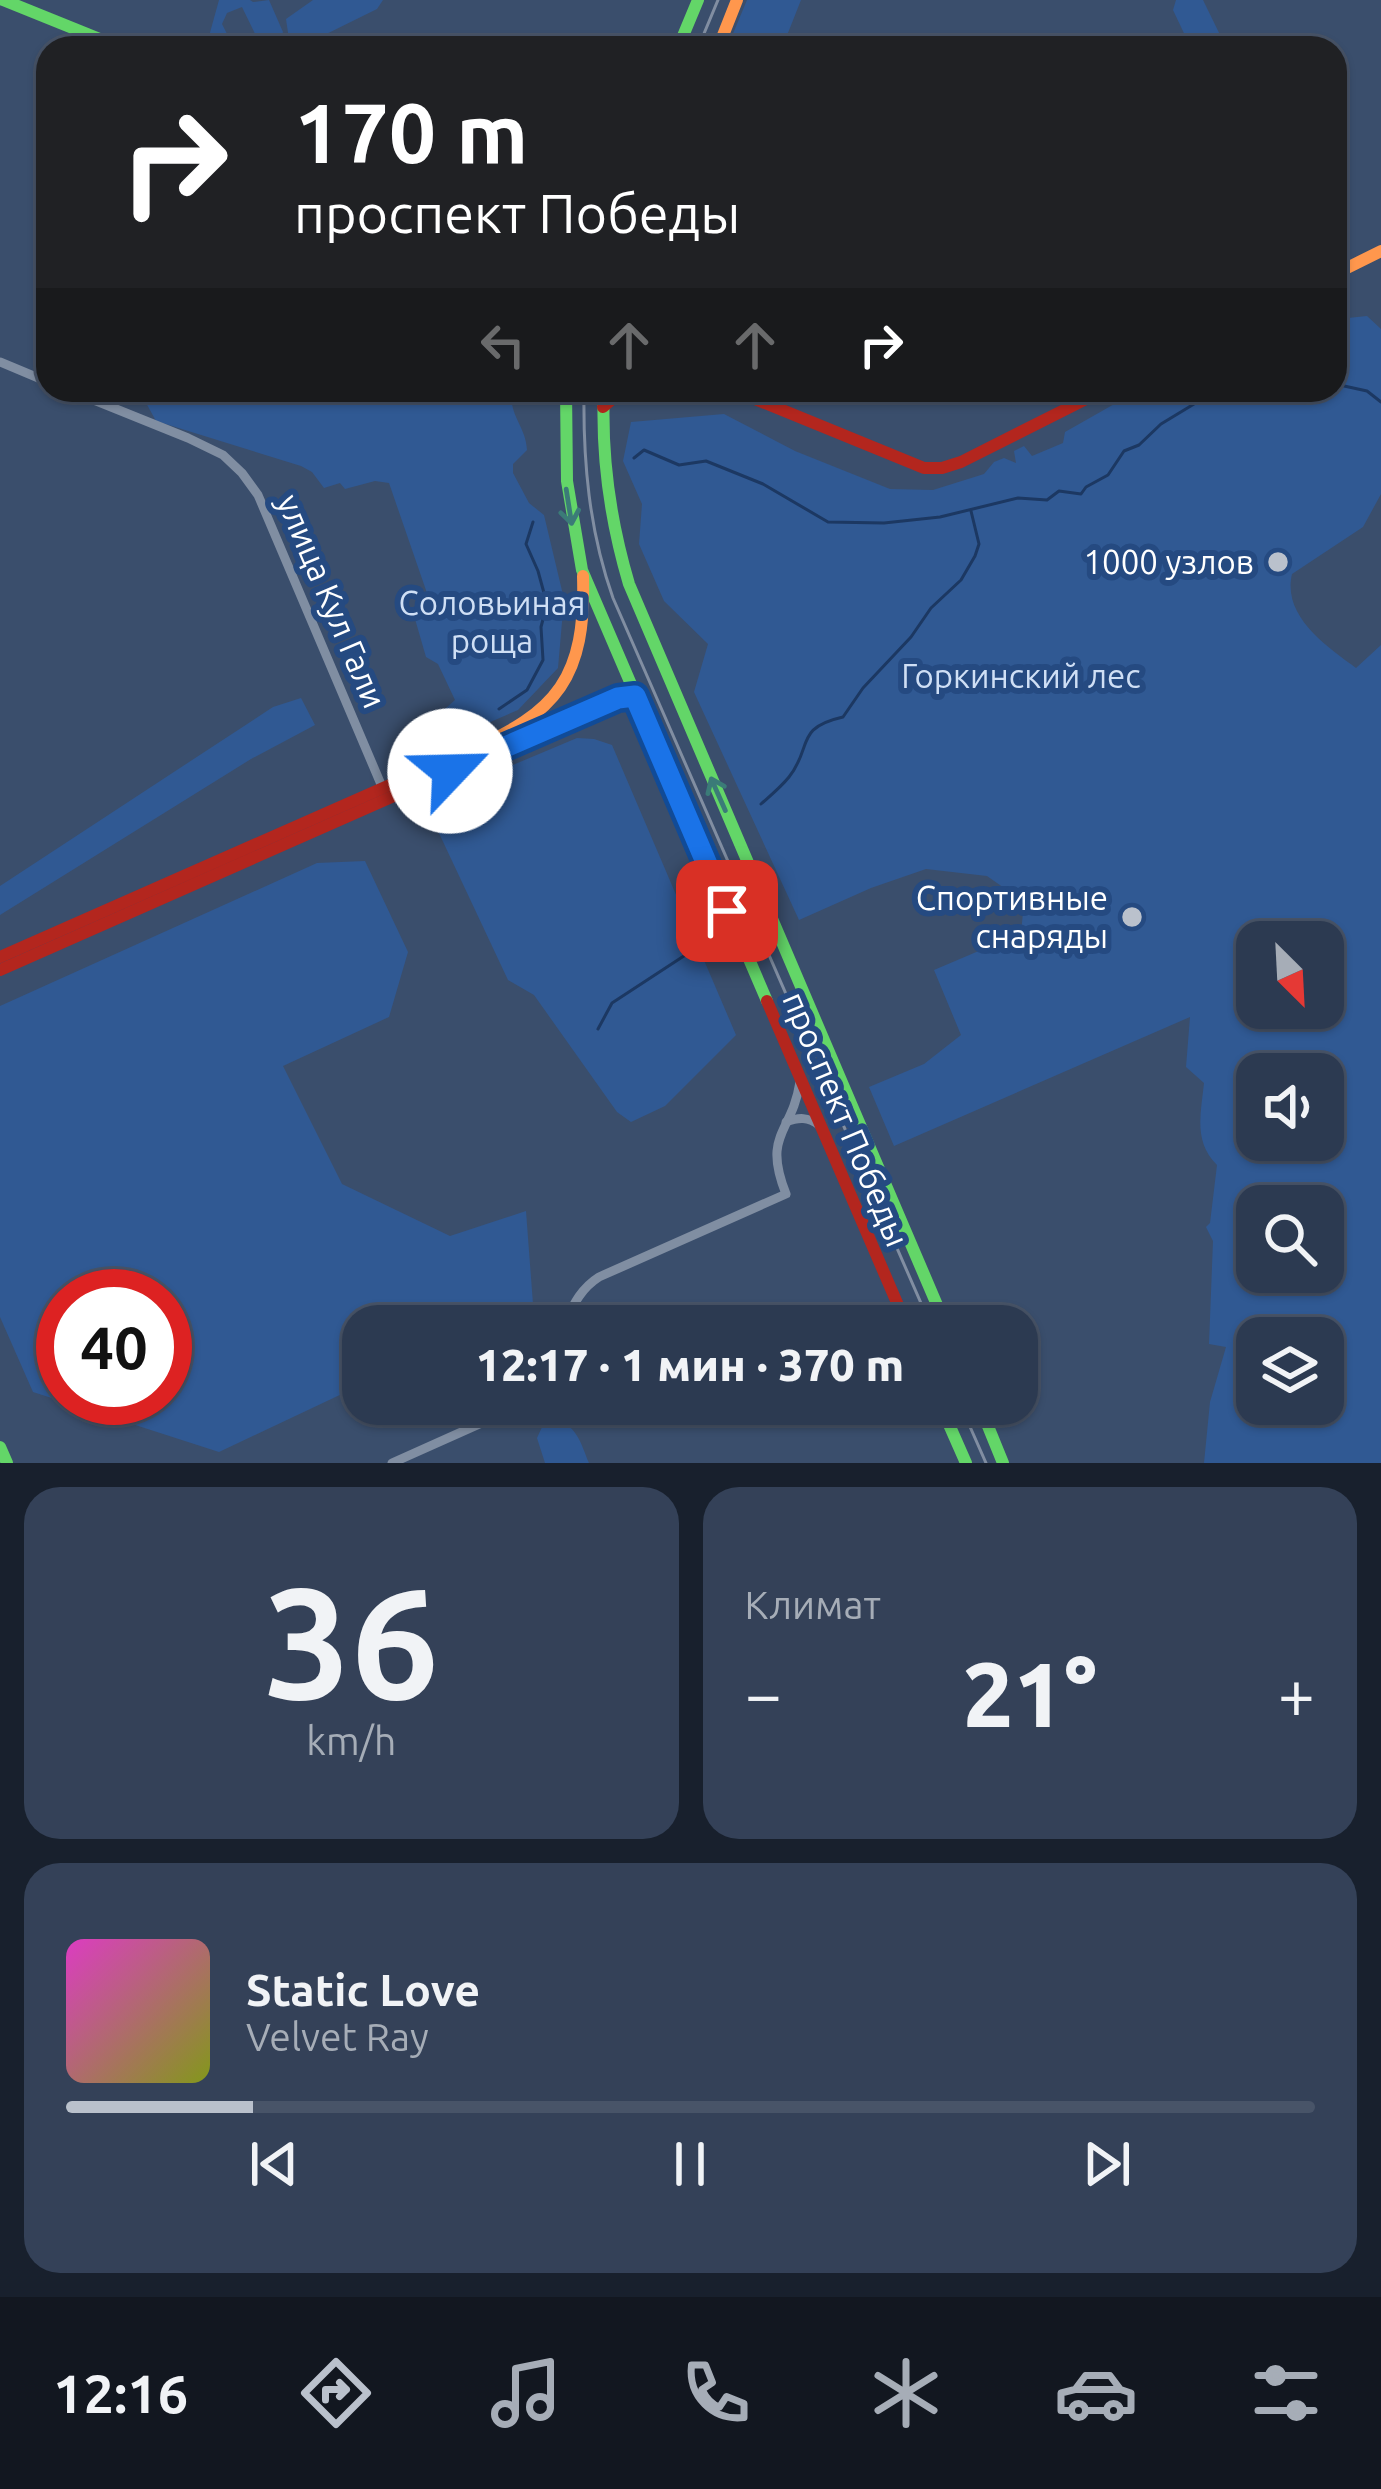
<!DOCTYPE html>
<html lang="ru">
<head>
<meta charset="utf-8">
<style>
	:root { --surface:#2c3a51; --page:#344158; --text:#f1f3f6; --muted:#a6adb7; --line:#485468; --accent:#bac1cc }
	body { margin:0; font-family:Ubuntu,sans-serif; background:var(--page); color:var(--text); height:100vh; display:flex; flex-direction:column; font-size:45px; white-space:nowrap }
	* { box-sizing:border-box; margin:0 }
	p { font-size:39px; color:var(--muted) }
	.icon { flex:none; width:66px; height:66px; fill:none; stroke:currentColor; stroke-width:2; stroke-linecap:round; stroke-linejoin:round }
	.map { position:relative; height:1463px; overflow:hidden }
	.drawer { display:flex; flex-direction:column; gap:24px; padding:24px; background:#18202d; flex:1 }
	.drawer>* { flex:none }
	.hud { position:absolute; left:36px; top:36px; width:1311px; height:366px; border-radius:36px; box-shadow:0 3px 9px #0004,0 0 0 3px var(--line); background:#202124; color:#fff; overflow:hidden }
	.needle { width:78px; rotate:156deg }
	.fabs { position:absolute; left:1236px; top:921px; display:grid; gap:24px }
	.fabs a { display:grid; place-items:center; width:108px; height:108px; border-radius:24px; background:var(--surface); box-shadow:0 3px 9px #0004,0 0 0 3px var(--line); font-size:60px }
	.speed { position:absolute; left:36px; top:1269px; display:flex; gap:24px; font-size:60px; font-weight:700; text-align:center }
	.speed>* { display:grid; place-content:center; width:156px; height:156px; border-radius:50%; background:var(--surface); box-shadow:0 3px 9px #0004,0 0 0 3px var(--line); line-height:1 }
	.speed .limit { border:18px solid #d22; background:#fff; color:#111 }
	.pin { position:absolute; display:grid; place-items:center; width:102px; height:102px; color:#fff; margin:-51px; border-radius:24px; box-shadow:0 6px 18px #0006 }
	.me { position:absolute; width:132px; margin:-66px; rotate:66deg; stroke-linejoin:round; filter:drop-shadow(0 0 9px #0008) }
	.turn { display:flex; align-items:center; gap:42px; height:252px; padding:0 60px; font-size:54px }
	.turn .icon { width:156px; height:156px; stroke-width:2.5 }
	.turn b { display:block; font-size:84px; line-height:102px }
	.lanes { display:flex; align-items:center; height:114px; padding:0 60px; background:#0003; justify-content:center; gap:60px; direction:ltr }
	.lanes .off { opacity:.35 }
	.big { font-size:90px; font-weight:800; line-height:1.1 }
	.drawer .tile { flex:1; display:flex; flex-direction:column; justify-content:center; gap:18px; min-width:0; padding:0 42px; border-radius:36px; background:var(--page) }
	.drawer .dial { align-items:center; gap:0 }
	.dial b { font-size:156px; line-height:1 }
	.song { display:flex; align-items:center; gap:36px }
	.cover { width:144px; height:144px; border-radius:18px; background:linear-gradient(135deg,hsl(310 70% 55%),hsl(70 70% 35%)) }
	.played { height:12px; border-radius:6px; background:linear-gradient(90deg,var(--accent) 15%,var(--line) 15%) }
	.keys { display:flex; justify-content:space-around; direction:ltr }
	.heat { display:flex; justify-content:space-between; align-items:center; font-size:66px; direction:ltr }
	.drawer .tiles { flex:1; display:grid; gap:24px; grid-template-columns:1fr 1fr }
	.tile:last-child { grid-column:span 2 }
	.trip { position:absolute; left:342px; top:1305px; width:696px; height:120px; border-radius:36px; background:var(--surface); box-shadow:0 3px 9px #0004,0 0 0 3px var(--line); font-weight:800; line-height:120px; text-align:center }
	.dock { display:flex; height:192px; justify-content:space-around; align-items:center; background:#121720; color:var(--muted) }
	.dock .icon { width:84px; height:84px }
	.dock .selected { color:var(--accent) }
	.dock b { font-size:54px; color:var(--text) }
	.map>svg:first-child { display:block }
	.green { fill:#305993; fill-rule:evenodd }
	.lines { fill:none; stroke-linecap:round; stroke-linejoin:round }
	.stream { stroke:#1c3862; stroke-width:3 }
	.street { stroke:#808ea2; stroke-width:9 }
	.fast { stroke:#63d668; stroke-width:12 }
	.slow { stroke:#ff974d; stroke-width:12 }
	.jam { stroke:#b3261e; stroke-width:12 }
	.tram { stroke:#818ea2; stroke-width:3 }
	.oneway { stroke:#3b7b78 }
	.route-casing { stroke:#114b97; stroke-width:30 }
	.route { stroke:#1a73e8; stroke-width:21 }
	.poi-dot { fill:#bac1cc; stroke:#254a81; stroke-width:4.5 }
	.labels { text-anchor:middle; stroke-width:12; stroke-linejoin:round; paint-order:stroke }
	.poi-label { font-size:33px; fill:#fff; stroke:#254a81; text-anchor:end }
	.street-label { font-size:33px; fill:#fff; stroke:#254a81 }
	.park-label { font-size:33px; fill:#cfdff5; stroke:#254a81 }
</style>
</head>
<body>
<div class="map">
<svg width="1381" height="1463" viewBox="0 0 1381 1463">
	<rect width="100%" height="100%" fill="#3a4e6c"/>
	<g class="green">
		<path d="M219,0H250L253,2L269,0L283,32L275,48H262L242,7L227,13L222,24L234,48H188L189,46L206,47Z"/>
		<path d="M313,0H383L377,9L300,47L290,46L286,19Z"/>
		<path d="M747,0H801L782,48H727Z"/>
		<path d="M1176,0H1203L1223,41L1222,48H1191L1173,10Z"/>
		<path d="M1335,297L1343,300L1348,318L1367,316L1381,329V494L1363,527L1292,574C1282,616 1326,646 1356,668L1381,645V1463H1204L1210,1402L1226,1347L1209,1344L1213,1241L1206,1227L1210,1223L1217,1165C1193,1141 1201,1113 1204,1083L1186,1067L1190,1017L894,1146L869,1087L924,1064L961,1035L934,970L1021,933L1024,902L987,876L926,869L871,888L799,920L694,692L708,644L664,601L639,544L642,504L623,461L631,422L724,414L795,451L890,489L933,490L984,474L994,462L1004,458L1016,463L1014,451L1024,446L1032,456L1063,443L1065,432L1139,390H1335ZM1257,942H1323V1008H1257ZM1257,1074H1323V1140H1257ZM1257,1206H1323V1272H1257ZM1257,1338H1323V1404H1257Z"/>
		<path d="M139,390H512C508,415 526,426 527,450L513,464V473L529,503L544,515L564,599L558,668L518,710L456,737L444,734L437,716L455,700L438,664L426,657L415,619L428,596L389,483L375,481L345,489L340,483L324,488L312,472L301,466L156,421Z"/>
		<path d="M301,698L315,725L251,759L0,915V886L273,707Z"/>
		<path d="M577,738L594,739L612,745L736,1035L665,1106L631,1122L617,1112L534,995L508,980L430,814L437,810L432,799Z"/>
		<path d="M365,861L408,952L389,1017L283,1066L342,1184L450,1236L526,1211L533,1304L487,1326H363V1384L219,1452L33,1392L0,1317V1006L317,863ZM63,1296H165V1398H63Z"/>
		<path d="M552,1421C576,1421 581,1444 589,1463H545L537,1438L542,1427Z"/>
	</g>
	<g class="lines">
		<g class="stream">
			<path d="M1335,384L1367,391L1381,402"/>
			<path d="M1260,390H1265"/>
			<path d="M1290,390L1296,392L1301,390"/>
			<path d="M634,458L644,450L679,465L706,461L763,484L828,522L884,523L940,517L1018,498L1047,500L1059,491L1081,494L1086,487L1108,475L1124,451L1139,445L1161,424L1194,404L1209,390"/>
			<path d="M499,709L527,690L543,660L541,627L547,604L538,571L526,544L533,522"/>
			<path d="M761,804C770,796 781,787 789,777C813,747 794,728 843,717L863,688L911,637L931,608L961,580L975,556L979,544L971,511"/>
			<path d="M598,1029L612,1003L693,950"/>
		</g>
		<g class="street">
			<path d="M0,362L48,382"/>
			<path d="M69,390L188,438L223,455L242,473L258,495L383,789"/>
			<path d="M786,1122C799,1117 808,1117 819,1125"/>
			<path d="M563,1326C573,1306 580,1289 599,1277L786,1194C762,1133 792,1134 800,1082"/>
			<path d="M392,1463L524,1404"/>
		</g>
		<g class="fast">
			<path d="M3,0L122,48"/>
			<path d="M678,48L698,0"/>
			<path d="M566,390L567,481L582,570L767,1001"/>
			<path d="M604,390C601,457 610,520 629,584L946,1326"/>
			<path d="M940,1404L966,1463"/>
			<path d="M979,1404L1003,1463"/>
			<path d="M0,1447L7,1463"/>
		</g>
		<g class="slow">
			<path d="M718,48L737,0"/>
			<path d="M1335,274L1381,251"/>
			<path d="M467,751C558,713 586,677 583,576"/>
		</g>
		<g class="jam">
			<path d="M733,390L924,468H942L961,462L1104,390"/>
			<path d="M603,407L623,390"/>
			<path d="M0,957L467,751"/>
			<path d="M0,970L618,697L635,696"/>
			<path d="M767,1001L907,1326"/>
		</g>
		<g class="tram">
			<path d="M698,48L718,0"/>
			<path d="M584,390C583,462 589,530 613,598L931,1326"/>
			<path d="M960,1404L986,1463"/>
		</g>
	</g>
	<defs><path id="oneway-shaft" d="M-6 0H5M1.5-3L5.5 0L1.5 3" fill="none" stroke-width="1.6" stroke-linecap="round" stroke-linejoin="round" transform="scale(3)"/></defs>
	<g class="oneway">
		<use href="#oneway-shaft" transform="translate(569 507) rotate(81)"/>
		<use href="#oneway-shaft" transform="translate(718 794) rotate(-114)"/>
	</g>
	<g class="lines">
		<g class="route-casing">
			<path id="route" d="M450,771L618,698L635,696L727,911"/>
		</g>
		<use href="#route" class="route"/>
	</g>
	<g class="poi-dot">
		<circle cx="1278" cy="562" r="12"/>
		<circle cx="1132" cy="917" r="12"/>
	</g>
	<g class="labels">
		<g class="poi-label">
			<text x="1254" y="574">1000 узлов</text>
			<text x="1108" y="910">Спортивные<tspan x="1108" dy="38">снаряды</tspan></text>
		</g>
		<g class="street-label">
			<text transform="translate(332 601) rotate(67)" y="12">улица Кул Гали</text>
			<text transform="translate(846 1119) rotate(67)" y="12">проспект Победы</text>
		</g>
		<g class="park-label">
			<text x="492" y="615">Соловьиная<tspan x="492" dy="38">роща</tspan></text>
			<text x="1021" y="688">Горкинский лес</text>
		</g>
	</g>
</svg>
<div class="fabs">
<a><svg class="needle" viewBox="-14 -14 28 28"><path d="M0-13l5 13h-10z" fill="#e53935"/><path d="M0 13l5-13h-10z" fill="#a6adb7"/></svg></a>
<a><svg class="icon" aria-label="sound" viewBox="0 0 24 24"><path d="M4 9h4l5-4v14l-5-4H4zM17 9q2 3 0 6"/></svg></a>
<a><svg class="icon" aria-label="search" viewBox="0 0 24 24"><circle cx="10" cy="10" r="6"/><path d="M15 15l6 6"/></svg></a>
<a><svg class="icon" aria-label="layers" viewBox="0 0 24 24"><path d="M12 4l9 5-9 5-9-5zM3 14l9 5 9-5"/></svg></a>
</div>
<div class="speed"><div class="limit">40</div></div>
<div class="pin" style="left:727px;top:911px;background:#d93025"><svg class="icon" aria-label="arrive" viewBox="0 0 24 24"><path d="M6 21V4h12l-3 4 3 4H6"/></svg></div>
<svg class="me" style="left:450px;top:771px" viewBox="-20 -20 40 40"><circle r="19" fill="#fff"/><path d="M0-13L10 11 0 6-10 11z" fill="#1a73e8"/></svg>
<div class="trip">12:17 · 1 мин · 370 m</div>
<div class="hud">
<div class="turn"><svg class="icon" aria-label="right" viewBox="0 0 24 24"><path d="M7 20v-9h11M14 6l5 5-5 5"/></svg><div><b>170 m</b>проспект Победы</div></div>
<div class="lanes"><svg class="icon off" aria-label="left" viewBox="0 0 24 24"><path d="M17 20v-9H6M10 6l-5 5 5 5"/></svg><svg class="icon off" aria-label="ahead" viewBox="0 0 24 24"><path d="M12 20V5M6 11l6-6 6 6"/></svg><svg class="icon off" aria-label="ahead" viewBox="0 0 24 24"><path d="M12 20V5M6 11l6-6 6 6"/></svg><svg class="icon" aria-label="right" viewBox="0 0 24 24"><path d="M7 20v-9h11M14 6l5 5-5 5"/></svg></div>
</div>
</div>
<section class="drawer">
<div class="tiles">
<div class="tile dial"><b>36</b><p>km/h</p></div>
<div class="tile"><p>Климат</p>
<div class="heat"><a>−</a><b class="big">21°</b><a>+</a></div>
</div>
<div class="tile">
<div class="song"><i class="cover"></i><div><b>Static Love</b><p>Velvet Ray</p></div></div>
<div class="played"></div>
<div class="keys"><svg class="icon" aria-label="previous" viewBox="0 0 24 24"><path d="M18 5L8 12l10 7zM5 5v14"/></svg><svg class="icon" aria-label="pause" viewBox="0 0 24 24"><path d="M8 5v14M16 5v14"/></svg><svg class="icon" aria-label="next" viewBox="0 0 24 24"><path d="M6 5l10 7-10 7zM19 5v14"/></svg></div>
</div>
</div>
</section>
<nav class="dock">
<b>12:16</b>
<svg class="icon selected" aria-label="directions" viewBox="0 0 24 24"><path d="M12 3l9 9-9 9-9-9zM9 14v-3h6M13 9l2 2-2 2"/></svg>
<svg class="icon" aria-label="music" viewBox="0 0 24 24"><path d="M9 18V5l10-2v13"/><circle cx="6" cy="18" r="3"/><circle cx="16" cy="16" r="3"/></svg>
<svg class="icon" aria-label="phone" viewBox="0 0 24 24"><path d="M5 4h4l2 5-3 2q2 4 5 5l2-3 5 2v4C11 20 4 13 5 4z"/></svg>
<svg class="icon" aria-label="climate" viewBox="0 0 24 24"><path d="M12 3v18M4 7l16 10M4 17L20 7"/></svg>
<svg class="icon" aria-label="car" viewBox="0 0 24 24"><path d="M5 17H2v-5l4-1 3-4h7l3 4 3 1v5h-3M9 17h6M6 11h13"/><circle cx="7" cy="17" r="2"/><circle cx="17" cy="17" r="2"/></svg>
<svg class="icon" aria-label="filters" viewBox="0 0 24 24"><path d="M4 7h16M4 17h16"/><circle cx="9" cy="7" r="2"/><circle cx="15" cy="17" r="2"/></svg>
</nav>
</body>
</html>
